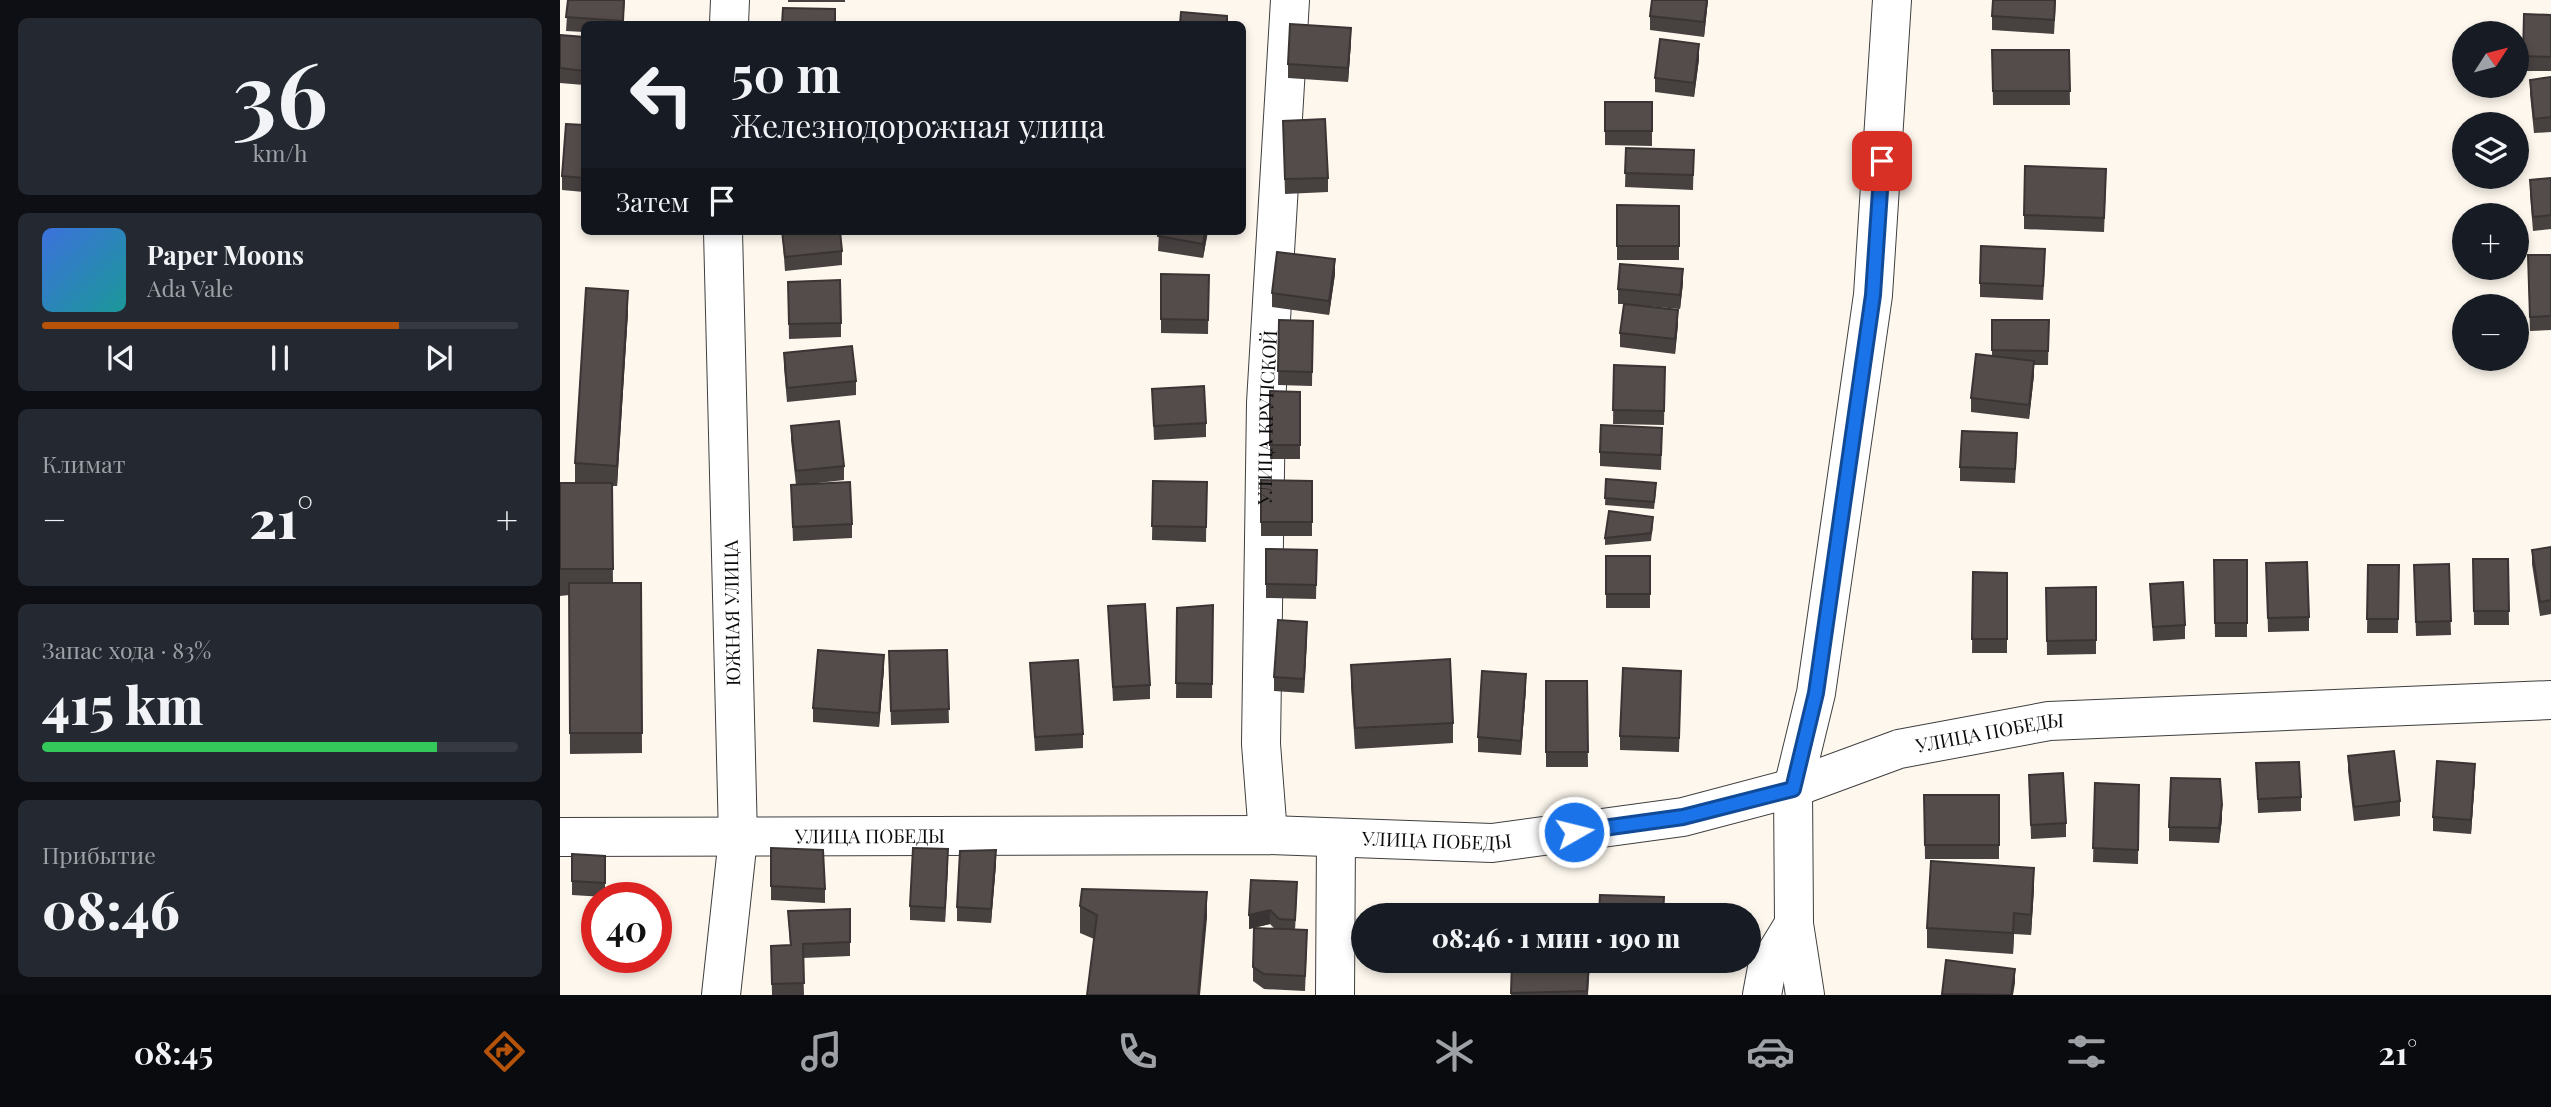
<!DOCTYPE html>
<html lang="ru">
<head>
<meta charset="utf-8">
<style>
	:root { --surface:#171b24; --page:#242831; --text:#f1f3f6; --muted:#9ea1a6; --line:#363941; --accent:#b45309 }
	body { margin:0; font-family:"Playfair Display",serif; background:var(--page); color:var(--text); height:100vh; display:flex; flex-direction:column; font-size:26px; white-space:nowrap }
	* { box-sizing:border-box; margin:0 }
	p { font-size:23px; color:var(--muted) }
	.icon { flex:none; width:38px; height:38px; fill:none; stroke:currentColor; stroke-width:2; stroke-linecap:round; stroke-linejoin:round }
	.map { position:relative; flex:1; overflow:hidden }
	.details { display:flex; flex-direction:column; gap:18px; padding:18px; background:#0d0f14; width:560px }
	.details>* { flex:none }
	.guide { position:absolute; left:21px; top:21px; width:665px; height:214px; border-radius:10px; box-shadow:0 4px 10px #0003; background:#171b24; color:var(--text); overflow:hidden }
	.needle { width:46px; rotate:54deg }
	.tools { position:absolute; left:1892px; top:21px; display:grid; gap:14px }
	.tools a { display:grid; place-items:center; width:77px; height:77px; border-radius:50%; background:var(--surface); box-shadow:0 4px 10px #0003; font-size:35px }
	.speed { position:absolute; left:21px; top:882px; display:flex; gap:14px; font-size:35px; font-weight:700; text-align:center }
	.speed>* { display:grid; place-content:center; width:91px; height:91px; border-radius:50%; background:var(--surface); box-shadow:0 4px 10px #0003; line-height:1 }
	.speed .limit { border:10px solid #d22; background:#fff; color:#111 }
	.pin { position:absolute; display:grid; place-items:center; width:60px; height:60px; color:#fff; margin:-30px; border-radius:14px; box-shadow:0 4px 10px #0006 }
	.me { position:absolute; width:77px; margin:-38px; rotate:82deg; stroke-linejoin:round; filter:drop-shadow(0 0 5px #0008) }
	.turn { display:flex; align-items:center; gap:24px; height:147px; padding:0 35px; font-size:32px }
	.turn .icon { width:91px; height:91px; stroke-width:2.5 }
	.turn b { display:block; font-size:49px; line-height:60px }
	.then { display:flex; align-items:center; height:66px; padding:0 35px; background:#0003; gap:14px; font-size:26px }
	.big { font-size:52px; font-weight:800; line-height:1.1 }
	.details .card { flex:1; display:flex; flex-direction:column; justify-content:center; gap:10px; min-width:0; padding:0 24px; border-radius:10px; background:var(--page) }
	.details .dial { align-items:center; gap:0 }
	.dial b { font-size:91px; line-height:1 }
	.song { display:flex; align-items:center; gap:21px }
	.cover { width:84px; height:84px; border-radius:10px; background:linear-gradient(135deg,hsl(220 70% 55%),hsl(180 70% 35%)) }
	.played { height:7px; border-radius:4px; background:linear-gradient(90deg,var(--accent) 75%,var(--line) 75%) }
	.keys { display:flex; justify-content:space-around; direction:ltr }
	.heat { display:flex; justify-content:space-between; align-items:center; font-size:38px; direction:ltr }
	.charge { height:10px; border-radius:5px; background:linear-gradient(90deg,#34c759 83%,var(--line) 0) }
	.trip { position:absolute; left:791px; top:903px; width:410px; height:70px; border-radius:35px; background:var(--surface); box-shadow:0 4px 10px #0003; font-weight:800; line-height:70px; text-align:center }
	.menu { display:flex; height:112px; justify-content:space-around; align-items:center; background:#090b0e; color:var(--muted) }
	.menu .icon { width:49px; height:49px }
	.menu .on { color:var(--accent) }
	.menu b { font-size:32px; color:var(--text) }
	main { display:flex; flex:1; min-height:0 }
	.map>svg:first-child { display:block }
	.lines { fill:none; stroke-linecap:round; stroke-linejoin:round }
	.minor-casing { stroke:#3f3f3f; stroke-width:40 }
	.minor { stroke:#fff; stroke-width:38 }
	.wall { fill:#474140 }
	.shaded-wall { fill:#3a3534 }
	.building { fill:#534c4a; stroke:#3a3534; stroke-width:2 }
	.route-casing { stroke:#114b97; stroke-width:18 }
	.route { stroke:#1a73e8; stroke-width:12 }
	.labels { text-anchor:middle; stroke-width:7; stroke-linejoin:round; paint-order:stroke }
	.street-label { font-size:19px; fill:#0c0c0c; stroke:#fff }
</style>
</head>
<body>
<main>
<section class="details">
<div class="card dial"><b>36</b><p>km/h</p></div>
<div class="card">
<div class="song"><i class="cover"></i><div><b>Paper Moons</b><p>Ada Vale</p></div></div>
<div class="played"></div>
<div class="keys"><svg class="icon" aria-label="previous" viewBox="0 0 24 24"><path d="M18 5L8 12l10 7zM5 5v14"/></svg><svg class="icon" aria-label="pause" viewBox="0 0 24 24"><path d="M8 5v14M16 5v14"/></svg><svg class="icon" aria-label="next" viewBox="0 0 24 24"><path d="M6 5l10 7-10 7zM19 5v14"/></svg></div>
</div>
<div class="card"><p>Климат</p>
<div class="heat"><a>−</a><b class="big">21°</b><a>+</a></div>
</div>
<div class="card"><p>Запас хода · 83%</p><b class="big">415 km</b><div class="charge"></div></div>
<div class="card"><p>Прибытие</p><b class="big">08:46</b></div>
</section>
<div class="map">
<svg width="1991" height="995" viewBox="0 0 1991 995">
	<rect width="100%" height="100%" fill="#fdf7ed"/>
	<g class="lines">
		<g class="minor-casing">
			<g id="minor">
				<path d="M169,24L170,0"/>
				<path id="s1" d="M708,835L701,744L706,403L730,0"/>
				<path id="s2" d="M0,837L708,835L932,843L1123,817L1233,788L1339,749L1489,721L1991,700"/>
				<path d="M161,995L178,838L163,231"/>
				<path d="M775,995L776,838"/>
				<path d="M1202,995L1207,968L1234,924"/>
				<path d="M1245,995L1234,924L1233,788L1256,693L1313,295L1332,0"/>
			</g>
		</g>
		<use href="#minor" class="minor"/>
	</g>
	<g class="wall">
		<path d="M8,0H65L63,24H24V32L6,31Z"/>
		<rect x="228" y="0" width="57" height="2"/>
		<path d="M1148,0L1144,37L1090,30V16Z"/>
		<path d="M1496,0L1494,34L1432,30V16Z"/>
		<path d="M1964,14L1991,15V71H1963Z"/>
		<path d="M0,35L24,37V85L0,83Z"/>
		<path d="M791,42L788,82L728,78V64Z"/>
		<path d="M1432,50H1509L1510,105H1433Z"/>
		<path d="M1139,59L1134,97L1095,92V78Z"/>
		<path d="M1991,77V132L1974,133L1970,94V80Z"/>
		<path d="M1045,102H1092V146L1045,145Z"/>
		<path d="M723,121L768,178V192L725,194Z"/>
		<path d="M24,125V192L2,190V176Z"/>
		<path d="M1066,148L1134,150L1133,190L1065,187Z"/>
		<path d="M1991,178V229L1973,231L1970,195V180Z"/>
		<path d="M1546,183L1544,232L1464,229V215Z"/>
		<path d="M1057,205L1119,206V260H1057Z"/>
		<path d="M222,231L282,251V265L225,271Z"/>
		<path d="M599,231H648L643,258L598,251Z"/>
		<path d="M1991,255V330L1970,331L1968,270Z"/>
		<path d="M1485,263L1483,300L1420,297V283Z"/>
		<path d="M601,274L649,275L648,334L601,333Z"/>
		<path d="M775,274L769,315L712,307V293Z"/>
		<path d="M228,282L281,323V337L229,339Z"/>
		<path d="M1123,283L1120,309L1075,305L1118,324L1115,354L1060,347V333L1064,304H1058V289Z"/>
		<path d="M68,312L57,486H52L53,583H81L82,753L10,754L9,595L0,596V483H15V463Z"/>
		<path d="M719,320L753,321L752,386L718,385Z"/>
		<path d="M1432,320H1489L1488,365H1474V375L1469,419L1411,412V398L1432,356Z"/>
		<path d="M224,353L296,381V395L227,402L224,367Z"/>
		<path d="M1054,365L1105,367L1104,425L1053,424Z"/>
		<path d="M592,389L646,423V437L594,440Z"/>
		<path d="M710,391L740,392V459H710Z"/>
		<path d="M231,426L284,466V480L240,485L292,524V538L233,541L231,485H236L231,440Z"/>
		<path d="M1102,442L1101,470L1040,466V452Z"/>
		<path d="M1457,447L1455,483L1400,481V467Z"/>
		<path d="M1046,479L1096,490L1094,509L1045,505Z"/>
		<path d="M701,480L752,481V536H701Z"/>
		<path d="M593,481L647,482L646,542L592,540Z"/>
		<path d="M1093,525L1091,541L1045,545V538Z"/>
		<path d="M1991,547V614L1980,616L1972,564V550Z"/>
		<path d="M706,549L757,550L756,599L706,598Z"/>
		<rect x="1046" y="556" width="44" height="52"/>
		<path d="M1913,559H1948L1949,625H1914Z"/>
		<path d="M1654,560H1687V637H1655Z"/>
		<path d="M1706,563L1749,617V631L1708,632Z"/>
		<path d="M1889,564L1891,635L1856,636L1854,565Z"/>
		<path d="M1808,565H1839L1838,633H1807Z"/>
		<path d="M1413,572L1447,573V653H1412Z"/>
		<path d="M1590,584L1625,625V639L1593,641Z"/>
		<path d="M1536,587V654L1487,655L1486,588Z"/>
		<path d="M653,605L652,698H616L617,608Z"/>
		<path d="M548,606L590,685V699L553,701Z"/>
		<path d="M747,636L744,693L714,691V677Z"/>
		<path d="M387,650L389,723L331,725L329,651Z"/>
		<path d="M470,663L523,734V748L475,751Z"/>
		<path d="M791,665L893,723V743L795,749L791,686Z"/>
		<path d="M324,669L319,727L253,722V708Z"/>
		<path d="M986,681H1027L1028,767H986Z"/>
		<path d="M1121,685L1119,752L1060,750V736Z"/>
		<path d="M966,688L961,755L918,752V737Z"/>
		<path d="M1788,756L1840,801V816L1794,821L1788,771Z"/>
		<path d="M1696,763L1741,797V811L1698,813Z"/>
		<path d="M1469,775L1506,823V837L1471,839Z"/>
		<path d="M1915,778L1911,834L1873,831V817Z"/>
		<path d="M1535,783L1579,785L1578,864L1533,862Z"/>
		<path d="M1364,795H1439V859H1365Z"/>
		<path d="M1662,819L1659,843L1609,841V827Z"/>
		<path d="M211,848L265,889V903L211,900Z"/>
		<path d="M12,854L45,856V897L12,895Z"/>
		<path d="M388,864L385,922L350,920V906Z"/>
		<path d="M436,864L431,923L397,921V907Z"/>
		<path d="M1474,888L1471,935L1454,934L1453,954L1367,948V928Z"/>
		<path d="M737,896L735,930L747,944L745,991L704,989L693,981V967L715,929L710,924L689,929V915Z"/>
		<path d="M520,906L647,918L534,939L520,933Z"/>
		<path d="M290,909V956L243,958L244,995H212L211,946L230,945L228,911Z"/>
		<path d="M952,961H1030L1028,995H951Z"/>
	</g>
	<g class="shaded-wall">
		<path d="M1147,0H1148L1144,37V22Z"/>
		<path d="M791,28V42L788,82V68Z"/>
		<path d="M1139,44V59L1134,97V83Z"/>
		<path d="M645,231H648L643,258V244Z"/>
		<path d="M775,259V274L769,315V301Z"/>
		<path d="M1123,269V283L1120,309V295Z"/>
		<path d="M68,291V312L57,486V466Z"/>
		<path d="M1118,310V324L1115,354V339Z"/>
		<path d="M1474,361V375L1469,419V405Z"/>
		<path d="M747,622V636L744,693V679Z"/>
		<path d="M324,655V669L319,727V713Z"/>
		<path d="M966,674V688L961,755V741Z"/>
		<path d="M1915,764V778L1911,834V820Z"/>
		<path d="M1662,805V819L1659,843V828Z"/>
		<path d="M388,849V864L385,922V908Z"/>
		<path d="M436,850V864L431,923V909Z"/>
		<path d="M1474,868V888L1471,935V915Z"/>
		<path d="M647,892V918L640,995H638Z"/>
		<path d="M710,910V924L689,929V915Z"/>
		<path d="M1454,913V934L1453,954V933Z"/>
		<path d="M1029,961H1030L1027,995Z"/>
		<path d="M1455,969V983L1453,995H1451Z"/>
	</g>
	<g class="building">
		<path d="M8,0H64L63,21L6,17Z"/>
		<path d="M1092,0H1147L1144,22L1090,16Z"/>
		<path d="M1433,0H1495L1494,20L1432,16Z"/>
		<path d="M223,8L275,9V24H222Z"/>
		<path d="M621,12L667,16V24H620Z"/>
		<path d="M1964,14L1991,15V57L1963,56Z"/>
		<path d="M730,24L791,28L788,68L728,64Z"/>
		<path d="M0,35L24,37V71L0,68Z"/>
		<path d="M1100,39L1139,44L1134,83L1095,78Z"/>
		<path d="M1432,50H1509L1510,91H1433Z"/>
		<path d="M1991,77V117L1974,119L1970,80Z"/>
		<rect x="1045" y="102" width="47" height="29"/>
		<path d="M765,119L768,178L725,179L723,121Z"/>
		<path d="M6,124L24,125V178L2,176Z"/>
		<path d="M1066,148L1134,150L1133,175L1065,173Z"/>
		<path d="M1465,166L1546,169L1544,218L1464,215Z"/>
		<path d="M1991,178V215L1973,217L1970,180Z"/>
		<path d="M1057,205L1119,206V246H1057Z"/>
		<path d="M222,231H280L282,251L225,257Z"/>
		<path d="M599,231H645L643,244L598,236Z"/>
		<path d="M1421,246L1485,249L1483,286L1420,283Z"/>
		<path d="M717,252L775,259L769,301L712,293Z"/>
		<path d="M1968,255H1991V316L1970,317Z"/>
		<path d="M1060,264L1123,269L1120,295L1058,289Z"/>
		<path d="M601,274L649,275L648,320L601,319Z"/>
		<path d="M280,280L281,323L229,324L228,282Z"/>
		<path d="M26,288L68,291L57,466L15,463Z"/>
		<path d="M1064,304L1118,310L1115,339L1060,333Z"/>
		<path d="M719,320L753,321L752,372L718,371Z"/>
		<path d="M1432,320H1489L1488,351L1432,350Z"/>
		<path d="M292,346L296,381L227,388L224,353Z"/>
		<path d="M1416,354L1474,361L1469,405L1411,398Z"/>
		<path d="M1054,365L1105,367L1104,411L1053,410Z"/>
		<path d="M644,386L646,423L594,426L592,389Z"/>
		<path d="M710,391L740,392V445H710Z"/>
		<path d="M279,421L284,466L236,471L231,426Z"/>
		<path d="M1041,425L1102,428L1101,455L1040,452Z"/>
		<path d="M1402,431L1457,433L1455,469L1400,467Z"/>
		<path d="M1046,479L1096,483L1094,502L1045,498Z"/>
		<path d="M701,480L752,481V522H701Z"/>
		<path d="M593,481L647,482L646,527L592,526Z"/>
		<path d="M290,482L292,524L233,527L231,485Z"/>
		<path d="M0,483H52L53,569H0Z"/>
		<path d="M1049,511L1093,517L1091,533L1045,538Z"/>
		<path d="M1991,547V600L1980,602L1972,550Z"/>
		<path d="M706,549L757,550L756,585L706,584Z"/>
		<rect x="1046" y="556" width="44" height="38"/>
		<path d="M1913,559H1948L1949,611H1914Z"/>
		<path d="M1654,560H1687V623H1655Z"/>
		<path d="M1747,562L1749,617L1708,618L1706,563Z"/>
		<path d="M1889,564L1891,621L1856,622L1854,565Z"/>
		<path d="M1808,565H1839L1838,619H1807Z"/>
		<path d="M1413,572L1447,573V639H1412Z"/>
		<path d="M1623,582L1625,625L1593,627L1590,584Z"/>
		<path d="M9,583H81L82,733H10Z"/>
		<path d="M1536,587V640L1487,641L1486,588Z"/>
		<path d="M585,604L590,685L553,687L548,606Z"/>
		<path d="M653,605L652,684L616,683L617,608Z"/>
		<path d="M718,620L747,622L744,679L714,677Z"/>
		<path d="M258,650L324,655L319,713L253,708Z"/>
		<path d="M387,650L389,709L331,711L329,651Z"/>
		<path d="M890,659L893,723L795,728L791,665Z"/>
		<path d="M518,660L523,734L475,737L470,663Z"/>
		<path d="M1063,668L1121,671L1119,738L1060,736Z"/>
		<path d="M922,671L966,674L961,741L918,737Z"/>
		<path d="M986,681H1027L1028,752H986Z"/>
		<path d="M1834,751L1840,801L1794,807L1788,756Z"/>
		<path d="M1877,761L1915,764L1911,820L1873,817Z"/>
		<path d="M1739,762L1741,797L1698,799L1696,763Z"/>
		<path d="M1503,773L1506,823L1471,825L1469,775Z"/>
		<path d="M1611,778L1660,779L1662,805L1659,828L1609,827Z"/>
		<path d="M1535,783L1579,785L1578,850L1533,848Z"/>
		<path d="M1364,795H1439V845H1365Z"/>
		<path d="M211,848L263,850L265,889L211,886Z"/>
		<path d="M353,848L388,849L385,908L350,906Z"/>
		<path d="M436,850L431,909L397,907L400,851Z"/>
		<path d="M12,854L45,856V883L12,881Z"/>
		<path d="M1371,861L1474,868L1471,915L1454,913L1453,933L1367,928Z"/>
		<path d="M691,880L737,882L735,920L719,919L710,910L689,915Z"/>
		<path d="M522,889L647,892L638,995H527L537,915L520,906Z"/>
		<path d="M1040,895L1104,897L1103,915H1039Z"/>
		<path d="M290,909V942L243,944L244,983L212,984L211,946L231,945L228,911Z"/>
		<path d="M694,928L747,930L745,976L704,974L693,967Z"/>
		<path d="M1386,960L1455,969L1451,995L1382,994Z"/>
		<path d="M952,961H1029L1027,991L951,993Z"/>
	</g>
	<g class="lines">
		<g class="route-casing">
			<path id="route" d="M1014,832L1123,817L1233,789L1256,693L1313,295L1322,161"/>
		</g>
		<use href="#route" class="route"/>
	</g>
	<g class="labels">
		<g class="street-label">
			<text dy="7" stroke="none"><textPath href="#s1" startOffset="418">УЛИЦА КРУПСКОЙ</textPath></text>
			<text transform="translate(172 613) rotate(-91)" y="7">ЮЖНАЯ УЛИЦА</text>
			<text dy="7" stroke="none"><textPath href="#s2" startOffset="1444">УЛИЦА ПОБЕДЫ</textPath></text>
			<text dy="7" stroke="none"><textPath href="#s2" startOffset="310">УЛИЦА ПОБЕДЫ</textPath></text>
			<text dy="7" stroke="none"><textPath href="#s2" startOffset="877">УЛИЦА ПОБЕДЫ</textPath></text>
		</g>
	</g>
</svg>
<div class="tools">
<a><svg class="needle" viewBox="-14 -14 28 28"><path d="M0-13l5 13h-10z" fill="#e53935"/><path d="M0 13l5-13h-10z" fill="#9ea1a6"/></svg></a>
<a><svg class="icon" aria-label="layers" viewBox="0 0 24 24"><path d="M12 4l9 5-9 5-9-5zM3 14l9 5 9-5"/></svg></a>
<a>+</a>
<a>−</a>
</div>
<div class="speed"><div class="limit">40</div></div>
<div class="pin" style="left:1322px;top:161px;background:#d93025"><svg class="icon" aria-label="arrive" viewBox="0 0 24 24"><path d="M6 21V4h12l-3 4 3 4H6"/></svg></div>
<svg class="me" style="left:1014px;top:832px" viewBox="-20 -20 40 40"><circle r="17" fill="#1a73e8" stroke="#fff" stroke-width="3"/><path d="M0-11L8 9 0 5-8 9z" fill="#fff"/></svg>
<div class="trip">08:46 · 1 мин · 190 m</div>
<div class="guide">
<div class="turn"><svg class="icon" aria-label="left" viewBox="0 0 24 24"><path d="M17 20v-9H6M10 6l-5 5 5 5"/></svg><div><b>50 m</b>Железнодорожная улица</div></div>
<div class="then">Затем<svg class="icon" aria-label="arrive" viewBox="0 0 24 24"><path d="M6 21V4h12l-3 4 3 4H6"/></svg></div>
</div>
</div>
</main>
<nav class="menu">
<b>08:45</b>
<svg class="icon on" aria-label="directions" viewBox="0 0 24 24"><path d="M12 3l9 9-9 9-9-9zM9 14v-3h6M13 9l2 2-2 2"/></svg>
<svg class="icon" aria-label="music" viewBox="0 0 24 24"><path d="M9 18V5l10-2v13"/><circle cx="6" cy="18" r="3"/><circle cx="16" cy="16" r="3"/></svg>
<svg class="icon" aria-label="phone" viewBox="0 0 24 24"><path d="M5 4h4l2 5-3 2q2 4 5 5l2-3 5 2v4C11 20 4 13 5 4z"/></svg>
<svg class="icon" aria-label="climate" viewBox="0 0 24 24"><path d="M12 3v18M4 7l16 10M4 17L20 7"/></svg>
<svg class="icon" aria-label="car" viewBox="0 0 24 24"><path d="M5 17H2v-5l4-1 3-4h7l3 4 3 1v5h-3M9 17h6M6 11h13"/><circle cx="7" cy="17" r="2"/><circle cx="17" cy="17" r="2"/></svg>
<svg class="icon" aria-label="filters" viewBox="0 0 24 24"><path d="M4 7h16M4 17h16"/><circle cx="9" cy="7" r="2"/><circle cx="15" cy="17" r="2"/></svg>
<b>21°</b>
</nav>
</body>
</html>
